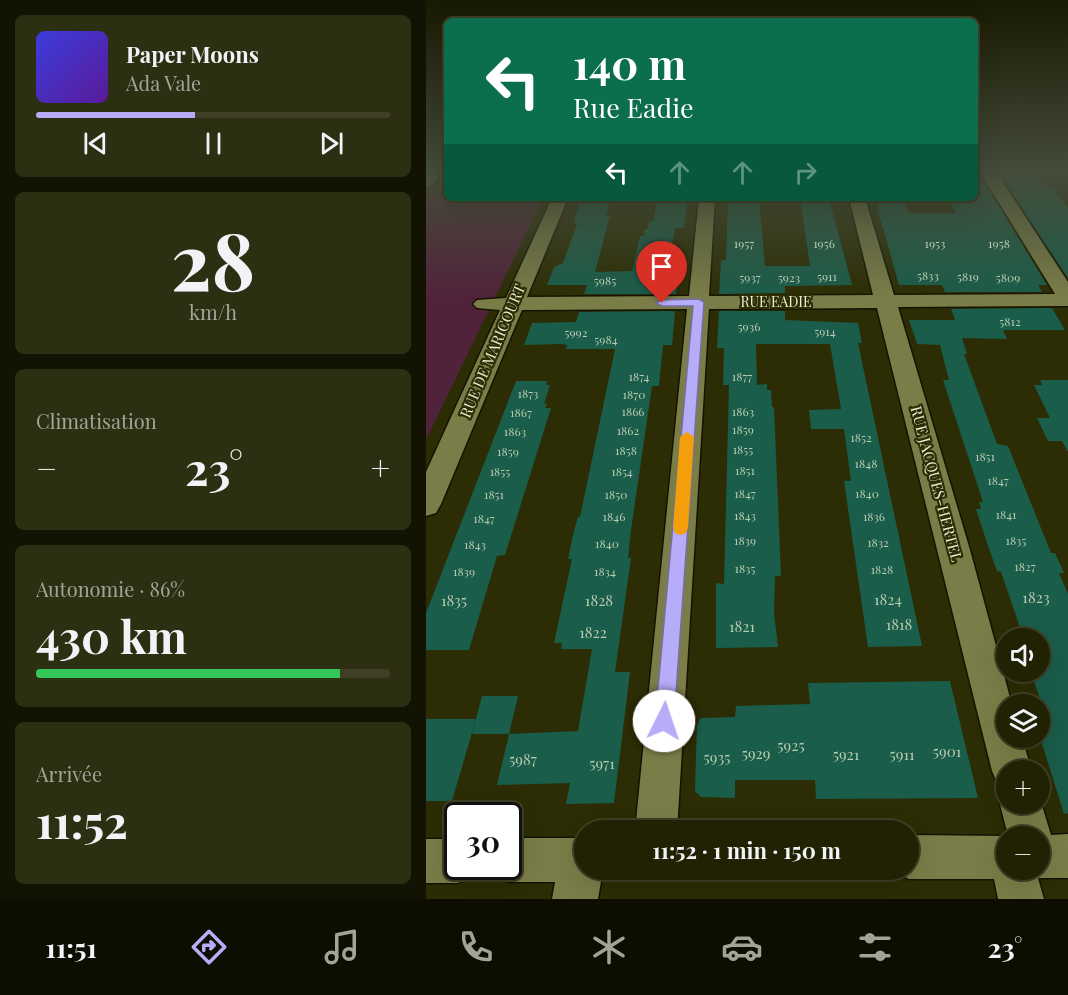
<!DOCTYPE html>
<html lang="fr">
<head>
<meta charset="utf-8">
<style>
	:root { --surface:#212203; --page:#2d2f12; --text:#f1f3f6; --muted:#a2a49a; --line:#3e3f25; --accent:#b6acf8 }
	body { margin:0; font-family:"Playfair Display",serif; background:var(--page); color:var(--text); height:100vh; display:flex; flex-direction:column; font-size:22px; white-space:nowrap }
	* { box-sizing:border-box; margin:0 }
	p { font-size:20px; color:var(--muted) }
	.icon { flex:none; width:33px; height:33px; fill:none; stroke:currentColor; stroke-width:2; stroke-linecap:round; stroke-linejoin:round }
	.map { position:relative; flex:1; overflow:hidden }
	.sheet { display:flex; flex-direction:column; gap:15px; padding:15px; background:#121302; width:426px }
	.sheet>* { flex:none }
	.guide { position:absolute; left:18px; top:18px; width:534px; height:183px; border-radius:9px; box-shadow:0 6px 24px #0002,0 0 0 2px var(--line); background:#0b6e4f; color:#fff; overflow:hidden }
	.fabs { position:absolute; left:570px; top:628px; display:grid; gap:12px }
	.fabs a { display:grid; place-items:center; width:54px; height:54px; border-radius:50%; background:var(--surface); box-shadow:0 6px 24px #0002,0 0 0 2px var(--line); font-size:30px }
	.speed { position:absolute; left:18px; top:802px; display:flex; gap:12px; font-size:30px; font-weight:700; text-align:center }
	.speed>* { display:grid; place-content:center; width:78px; height:78px; border-radius:50%; background:var(--surface); box-shadow:0 6px 24px #0002,0 0 0 2px var(--line); line-height:1 }
	.speed .limit { border:3px solid #111; border-radius:9px; background:#fff; color:#111 }
	.pin { position:absolute; display:grid; place-items:center; width:51px; height:51px; color:#fff; margin:-62px -26px; border-radius:50% 50% 50% 0; rotate:-45deg; box-shadow:0 0 6px #0007 }
	.pin .icon { rotate:45deg }
	.me { position:absolute; width:66px; margin:-33px; rotate:4deg; stroke-linejoin:round; filter:drop-shadow(0 0 4px #0008) }
	.turn { display:flex; align-items:center; gap:21px; height:126px; padding:0 30px; font-size:27px }
	.turn .icon { width:78px; height:78px; stroke-width:2.5 }
	.turn b { display:block; font-size:42px; line-height:51px }
	.lanes { display:flex; align-items:center; height:57px; padding:0 30px; background:#0003; justify-content:center; gap:30px; direction:ltr }
	.lanes .off { opacity:.35 }
	.big { font-size:45px; font-weight:700; line-height:1.1 }
	.sheet .card { flex:1; display:flex; flex-direction:column; justify-content:center; gap:9px; min-width:0; padding:0 21px; border-radius:9px; background:var(--page) }
	.sheet .dial { align-items:center; gap:0 }
	.dial b { font-size:78px; line-height:1 }
	.song { display:flex; align-items:center; gap:18px }
	.cover { width:72px; height:72px; border-radius:9px; background:linear-gradient(135deg,hsl(240 70% 55%),hsl(270 70% 35%)) }
	.played { height:6px; border-radius:3px; background:linear-gradient(90deg,var(--accent) 45%,var(--line) 45%) }
	.keys { display:flex; justify-content:space-around; direction:ltr }
	.heat { display:flex; justify-content:space-between; align-items:center; font-size:33px; direction:ltr }
	.charge { height:9px; border-radius:4px; background:linear-gradient(90deg,#34c759 86%,var(--line) 0) }
	.trip { position:absolute; left:148px; top:820px; width:345px; height:60px; border-radius:30px; background:var(--surface); box-shadow:0 6px 24px #0002,0 0 0 2px var(--line); font-weight:700; line-height:60px; text-align:center }
	.tab-bar { display:flex; height:96px; justify-content:space-around; align-items:center; background:#0d0e01; color:var(--muted) }
	.tab-bar .icon { width:42px; height:42px }
	.tab-bar .selected { color:var(--accent) }
	.tab-bar b { font-size:27px; color:var(--text) }
	main { display:flex; flex:1; min-height:0 }
	.map>svg:first-child { display:block }
	.green { fill:#51233a }
	.building { fill:#1a5d4a }
	.lines { fill:none; stroke-linecap:round; stroke-linejoin:round }
	.minor-casing { stroke:#141400; stroke-width:3 }
	.minor { fill:#7b7d48; fill-rule:evenodd }
	.route { fill:#b6acf8; stroke:#7670a1; stroke-width:1.5 }
	.slow { fill:#f59e0b }
	.labels { text-anchor:middle; stroke-width:4.5; stroke-linejoin:round; paint-order:stroke }
	.number-label { font-size:12px; fill:#b8cab0 }
	.far-street-label { font-size:14px; fill:#eceed2; stroke:#2c2d04 }
	.street-label { font-size:15px; fill:#eceed2; stroke:#2c2d04 }
	.near-number-label { font-size:15px; fill:#b8cab0 }
</style>
</head>
<body>
<main>
<section class="sheet">
<div class="card">
<div class="song"><i class="cover"></i><div><b>Paper Moons</b><p>Ada Vale</p></div></div>
<div class="played"></div>
<div class="keys"><svg class="icon" aria-label="previous" viewBox="0 0 24 24"><path d="M18 5L8 12l10 7zM5 5v14"/></svg><svg class="icon" aria-label="pause" viewBox="0 0 24 24"><path d="M8 5v14M16 5v14"/></svg><svg class="icon" aria-label="next" viewBox="0 0 24 24"><path d="M6 5l10 7-10 7zM19 5v14"/></svg></div>
</div>
<div class="card dial"><b>28</b><p>km/h</p></div>
<div class="card"><p>Climatisation</p>
<div class="heat"><a>−</a><b class="big">23°</b><a>+</a></div>
</div>
<div class="card"><p>Autonomie · 86%</p><b class="big">430 km</b><div class="charge"></div></div>
<div class="card"><p>Arrivée</p><b class="big">11:52</b></div>
</section>
<div class="map">
<svg width="642" height="899" viewBox="0 0 642 899">
	<rect width="100%" height="100%" fill="#2c2d04"/>
	<path class="green" d="M20,172L21,198H117L0,440V197Z"/>
	<g class="building">
		<path d="M580,172H604L612,176L620,187H626L642,208V278L579,182H587Z"/>
		<path d="M549,182H558L621,285H612L616,292H519L516,285H473L451,207L453,204L451,198H477L483,213H530L523,198H549Z"/>
		<path d="M158,198L184,200L180,216H184L169,272L206,271L214,236H218L219,229H222L223,221H227L232,198H262L258,228H249L243,263L254,265L250,294H158L161,285H121L128,267L137,263L151,224H148L150,220H148L155,200Z"/>
		<path d="M302,198H333L339,266H384L374,198H403L426,285L359,286V293L293,294L295,260H300Z"/>
		<path d="M626,308L639,330H577L581,339L536,338L541,354H538L571,444L582,446L625,553H629L638,573H633L642,594V813L638,814L614,737V699L605,672H614V639H598L575,572L571,571L561,543L550,509H555L553,502H557L517,380H523L514,345L491,344L483,320H529L525,309Z"/>
		<path d="M249,311L246,345H237L233,386H226L205,530L202,558H205L189,672H204L188,803L140,804L144,783L71,785L83,734L152,731L166,649H135L136,643H128L146,559H142L148,531L152,517H154L189,349H140L141,345L135,344L98,345L106,323L150,322L153,312Z"/>
		<path d="M293,311H359V320L432,323L436,343H432L496,646L442,647L418,481H425L418,429H385L383,410L415,409L404,344H330L331,385L341,384V390H345L346,407H348L355,576H349L348,613L352,647L290,648V583L298,584L303,385H297L298,348H291Z"/>
		<path d="M614,380H642V452L636,441H622L611,418H624L608,385H616Z"/>
		<path d="M90,381H121L120,385H124L118,404L121,403L119,408H125L79,555L71,556L43,650H0V613Z"/>
		<path d="M524,681L552,798L390,799L389,780H309V798L275,797L269,791L271,725L275,718L309,717L310,706L384,704L382,683Z"/>
		<path d="M56,696H92L83,734H46Z"/>
		<path d="M0,719H50L26,801H0Z"/>
	</g>
	<g class="lines">
		<g class="minor-casing">
			<g id="minor">
				<path d="M0,172H16L6,185L0,187Z"/>
				<path d="M554,172H570L642,282V306L472,307L544,550L586,705H580V738H596L606,771H580V789L572,785L566,771L451,308L283,309L251,831H209L261,309L96,310L15,504L10,513L0,516V472L74,310L51,308L47,304L51,300L80,298L126,198H142L101,297L263,296L273,198H289L283,296L447,295L423,198H439L468,295L629,294Z"/>
				<path d="M580,789V804H614V799L625,835L642,834V878H612L618,899H572L568,879H483L468,872L467,870H483V835L582,836L574,804ZM580,837H614V870H580Z"/>
				<path d="M82,838H159V870H177L172,899H126L129,882H82L67,875L63,867H82Z"/>
				<path d="M0,839H32V867H51L47,876L32,883H0Z"/>
			</g>
		</g>
		<use href="#minor" class="minor"/>
	</g>
	<linearGradient id="sky" x2="0" y2="1"><stop stop-color="#181902"/><stop offset="0.58" stop-color="#454c3a"/><stop offset="1" stop-color="#454c3a" stop-opacity="0"/></linearGradient>
	<rect width="642" height="298" fill="url(#sky)"/>
	<path class="route" d="M273,299L278,302L248,721L245,728L238,730L232,728L229,721L267,306H236L230,303L236,300Z"/>
	<path class="slow" d="M261,432L268,437L262,528L260,533L254,535L249,533L247,528L254,437Z"/>
	<g class="labels">
		<g class="number-label">
			<text x="318" y="248">1957</text>
			<text x="398" y="248">1956</text>
			<text x="509" y="248">1953</text>
			<text x="573" y="248">1958</text>
			<text x="502" y="280">5833</text>
			<text x="401" y="281">5911</text>
			<text x="542" y="281">5819</text>
			<text x="324" y="282">5937</text>
			<text x="363" y="282">5923</text>
			<text x="582" y="282">5809</text>
			<text x="179" y="285">5985</text>
			<text x="584" y="326">5812</text>
			<text x="323" y="331">5936</text>
			<text x="399" y="336">5914</text>
			<text x="150" y="337">5992</text>
			<text x="180" y="344">5984</text>
			<text x="213" y="381">1874</text>
			<text x="316" y="381">1877</text>
			<text x="102" y="398">1873</text>
			<text x="208" y="399">1870</text>
			<text x="207" y="416">1866</text>
			<text x="317" y="416">1863</text>
			<text x="95" y="417">1867</text>
			<text x="317" y="434">1859</text>
			<text x="202" y="435">1862</text>
			<text x="89" y="436">1863</text>
			<text x="435" y="442">1852</text>
			<text x="317" y="454">1855</text>
			<text x="200" y="455">1858</text>
			<text x="82" y="456">1859</text>
			<text x="559" y="461">1851</text>
			<text x="440" y="468">1848</text>
			<text x="319" y="475">1851</text>
			<text x="74" y="476">1855</text>
			<text x="196" y="476">1854</text>
			<text x="572" y="485">1847</text>
			<text x="319" y="498">1847</text>
			<text x="441" y="498">1840</text>
			<text x="68" y="499">1851</text>
			<text x="190" y="499">1850</text>
			<text x="580" y="519">1841</text>
			<text x="319" y="520">1843</text>
			<text x="188" y="521">1846</text>
			<text x="448" y="521">1836</text>
			<text x="58" y="523">1847</text>
			<text x="319" y="545">1839</text>
			<text x="590" y="545">1835</text>
			<text x="452" y="547">1832</text>
			<text x="181" y="548">1840</text>
			<text x="49" y="549">1843</text>
			<text x="599" y="571">1827</text>
			<text x="319" y="573">1835</text>
			<text x="456" y="574">1828</text>
			<text x="38" y="576">1839</text>
			<text x="179" y="576">1834</text>
		</g>
		<g class="far-street-label">
			<text x="350" y="307">RUE EADIE</text>
		</g>
		<g class="street-label">
			<text transform="translate(67 351) rotate(-67)" y="5">RUE DE MARICOURT</text>
			<text transform="translate(510 484) rotate(75)" y="5">RUE JACQUES-HERTEL</text>
		</g>
		<g class="near-number-label">
			<text x="610" y="603">1823</text>
			<text x="462" y="605">1824</text>
			<text x="28" y="606">1835</text>
			<text x="173" y="606">1828</text>
			<text x="473" y="630">1818</text>
			<text x="316" y="632">1821</text>
			<text x="167" y="638">1822</text>
			<text x="365" y="751">5925</text>
			<text x="521" y="757">5901</text>
			<text x="330" y="759">5929</text>
			<text x="420" y="760">5921</text>
			<text x="476" y="760">5911</text>
			<text x="291" y="763">5935</text>
			<text x="97" y="765">5987</text>
			<text x="176" y="769">5971</text>
		</g>
	</g>
</svg>
<div class="fabs">
<a><svg class="icon" aria-label="sound" viewBox="0 0 24 24"><path d="M4 9h4l5-4v14l-5-4H4zM17 9q2 3 0 6"/></svg></a>
<a><svg class="icon" aria-label="layers" viewBox="0 0 24 24"><path d="M12 4l9 5-9 5-9-5zM3 14l9 5 9-5"/></svg></a>
<a>+</a>
<a>−</a>
</div>
<div class="speed"><div class="limit">30</div></div>
<div class="pin" style="left:236px;top:303px;background:#d93025"><svg class="icon" aria-label="arrive" viewBox="0 0 24 24"><path d="M6 21V4h12l-3 4 3 4H6"/></svg></div>
<svg class="me" style="left:238px;top:721px" viewBox="-20 -20 40 40"><circle r="19" fill="#fff"/><path d="M0-13L10 11 0 6-10 11z" fill="#b6acf8"/></svg>
<div class="trip">11:52 · 1 min · 150 m</div>
<div class="guide">
<div class="turn"><svg class="icon" aria-label="left" viewBox="0 0 24 24"><path d="M17 20v-9H6M10 6l-5 5 5 5"/></svg><div><b>140 m</b>Rue Eadie</div></div>
<div class="lanes"><svg class="icon" aria-label="left" viewBox="0 0 24 24"><path d="M17 20v-9H6M10 6l-5 5 5 5"/></svg><svg class="icon off" aria-label="ahead" viewBox="0 0 24 24"><path d="M12 20V5M6 11l6-6 6 6"/></svg><svg class="icon off" aria-label="ahead" viewBox="0 0 24 24"><path d="M12 20V5M6 11l6-6 6 6"/></svg><svg class="icon off" aria-label="right" viewBox="0 0 24 24"><path d="M7 20v-9h11M14 6l5 5-5 5"/></svg></div>
</div>
</div>
</main>
<nav class="tab-bar">
<b>11:51</b>
<svg class="icon selected" aria-label="directions" viewBox="0 0 24 24"><path d="M12 3l9 9-9 9-9-9zM9 14v-3h6M13 9l2 2-2 2"/></svg>
<svg class="icon" aria-label="music" viewBox="0 0 24 24"><path d="M9 18V5l10-2v13"/><circle cx="6" cy="18" r="3"/><circle cx="16" cy="16" r="3"/></svg>
<svg class="icon" aria-label="phone" viewBox="0 0 24 24"><path d="M5 4h4l2 5-3 2q2 4 5 5l2-3 5 2v4C11 20 4 13 5 4z"/></svg>
<svg class="icon" aria-label="climate" viewBox="0 0 24 24"><path d="M12 3v18M4 7l16 10M4 17L20 7"/></svg>
<svg class="icon" aria-label="car" viewBox="0 0 24 24"><path d="M5 17H2v-5l4-1 3-4h7l3 4 3 1v5h-3M9 17h6M6 11h13"/><circle cx="7" cy="17" r="2"/><circle cx="17" cy="17" r="2"/></svg>
<svg class="icon" aria-label="filters" viewBox="0 0 24 24"><path d="M4 7h16M4 17h16"/><circle cx="9" cy="7" r="2"/><circle cx="15" cy="17" r="2"/></svg>
<b>23°</b>
</nav>
</body>
</html>
